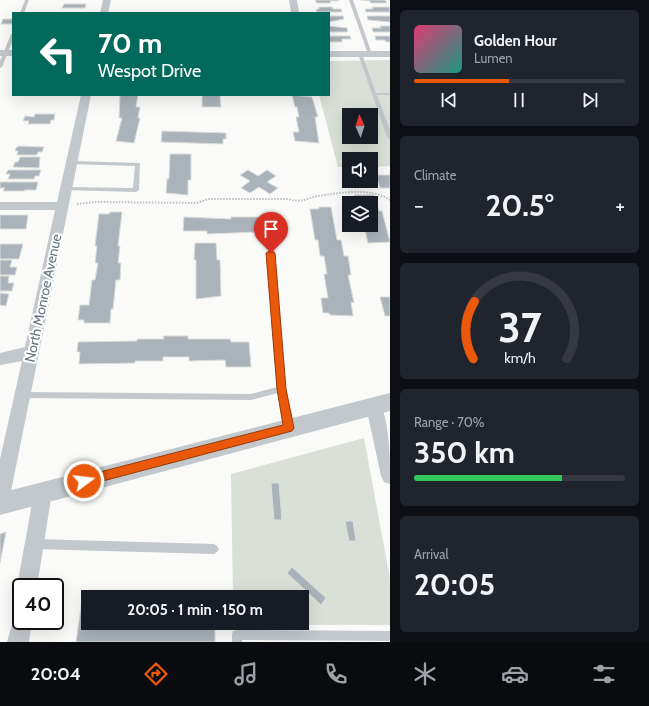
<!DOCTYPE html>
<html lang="en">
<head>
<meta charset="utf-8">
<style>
	:root { --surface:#171b24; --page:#20242c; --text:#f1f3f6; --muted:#9ea1a6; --line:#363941; --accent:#ea580c }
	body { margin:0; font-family:Cabin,sans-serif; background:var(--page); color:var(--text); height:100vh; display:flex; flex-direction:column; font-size:15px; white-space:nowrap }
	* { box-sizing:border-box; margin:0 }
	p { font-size:13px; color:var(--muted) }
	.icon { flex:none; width:22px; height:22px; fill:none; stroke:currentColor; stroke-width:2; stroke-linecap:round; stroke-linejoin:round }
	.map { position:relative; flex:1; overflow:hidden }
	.sheet { display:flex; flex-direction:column; gap:10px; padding:10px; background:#0d0f14; width:259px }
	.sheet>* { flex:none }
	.banner { position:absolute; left:12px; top:12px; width:318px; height:84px; border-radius:0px; box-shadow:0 4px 16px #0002; background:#00695c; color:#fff; overflow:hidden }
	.needle { width:26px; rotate:357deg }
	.fabs { position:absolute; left:342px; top:108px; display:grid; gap:8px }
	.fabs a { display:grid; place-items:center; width:36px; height:36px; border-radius:0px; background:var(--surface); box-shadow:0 4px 16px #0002; font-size:20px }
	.speed { position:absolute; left:12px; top:578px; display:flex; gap:8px; font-size:20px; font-weight:700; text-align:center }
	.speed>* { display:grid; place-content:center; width:52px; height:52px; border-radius:50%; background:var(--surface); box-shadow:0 4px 16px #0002; line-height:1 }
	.speed .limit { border:2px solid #111; border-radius:6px; background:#fff; color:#111 }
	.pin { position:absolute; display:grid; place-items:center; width:34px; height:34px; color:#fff; margin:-41px -17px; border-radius:50% 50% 50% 0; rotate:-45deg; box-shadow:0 0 4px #0007 }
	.pin .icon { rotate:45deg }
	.me { position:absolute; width:44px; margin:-22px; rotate:75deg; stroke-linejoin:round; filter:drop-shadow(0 0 3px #0008) }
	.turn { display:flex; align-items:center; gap:14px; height:84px; padding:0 20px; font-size:18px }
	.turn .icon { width:52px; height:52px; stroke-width:2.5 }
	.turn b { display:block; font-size:28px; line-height:34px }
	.big { font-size:30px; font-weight:700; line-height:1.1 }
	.sheet .tile { flex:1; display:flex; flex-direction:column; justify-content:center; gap:6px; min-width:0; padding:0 14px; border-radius:6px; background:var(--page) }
	.sheet .dial { align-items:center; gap:0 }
	.dial svg { height:104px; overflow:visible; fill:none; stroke:var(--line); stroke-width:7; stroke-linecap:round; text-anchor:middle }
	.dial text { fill:var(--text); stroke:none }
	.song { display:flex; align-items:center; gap:12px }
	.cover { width:48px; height:48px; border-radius:6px; background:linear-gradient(135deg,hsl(340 70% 55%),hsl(170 70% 35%)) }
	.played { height:4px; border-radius:2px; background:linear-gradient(90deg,var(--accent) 45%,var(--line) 45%) }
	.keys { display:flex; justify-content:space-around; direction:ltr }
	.heat { display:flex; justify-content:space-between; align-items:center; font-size:22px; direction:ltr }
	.charge { height:6px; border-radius:3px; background:linear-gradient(90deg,#34c759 70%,var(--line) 0) }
	.trip { position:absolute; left:81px; top:590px; width:228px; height:40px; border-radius:0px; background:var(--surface); box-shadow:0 4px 16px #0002; font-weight:700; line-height:40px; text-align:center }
	.tabs { display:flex; height:64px; justify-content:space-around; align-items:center; background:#090b0e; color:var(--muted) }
	.tabs .icon { width:28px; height:28px }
	.tabs .active { color:var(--accent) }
	.tabs b { font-size:18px; color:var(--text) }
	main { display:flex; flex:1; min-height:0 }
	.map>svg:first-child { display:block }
	.green { fill:#dadfd7; fill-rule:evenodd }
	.building { fill:#aab3b9; stroke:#dcdcda }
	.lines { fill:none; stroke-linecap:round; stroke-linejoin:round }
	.path { stroke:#bbbfc2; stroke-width:2; stroke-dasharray:1.5 1.5; stroke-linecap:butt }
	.service { fill:#c3c8cc; fill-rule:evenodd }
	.minor { fill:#c3c8cc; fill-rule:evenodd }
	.tertiary { fill:#c3c8cc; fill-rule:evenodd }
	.route { fill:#ea580c; stroke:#983908 }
	.labels { text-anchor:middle; stroke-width:4; stroke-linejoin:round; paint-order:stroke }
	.street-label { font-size:14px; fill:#657683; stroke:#fff }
</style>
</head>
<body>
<main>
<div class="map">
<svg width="390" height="642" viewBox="0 0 390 642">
	<rect width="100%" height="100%" fill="#fafaf8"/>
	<g class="green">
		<path d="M390,60V166L371,167V159H349V167H338L319,95H329V61ZM349,115H371V137H349Z"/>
		<path d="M364,438L390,579V625H233V623H302V597H233L231,474Z"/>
	</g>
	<g class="building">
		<path d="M315,0H338L339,1H330L331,3H317Z"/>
		<path d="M361,0H385L387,3H371L370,1Z"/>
		<path d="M64,4H86L85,8H62Z"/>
		<path d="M319,7H332L333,9H341L342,12H317L316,9H319Z"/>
		<path d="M372,7H389L390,12H366L365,9H373Z"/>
		<path d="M329,16H343L344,19L329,22Z"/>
		<path d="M367,16H390V22L368,20Z"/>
		<path d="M3,19H13V20L12,24H1Z"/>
		<path d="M329,26L347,28L348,32H329Z"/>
		<path d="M380,26H390V32H373L372,28H381Z"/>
		<path d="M329,36H350L351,39H342V42H329Z"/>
		<path d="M375,36H390V42H386L385,40H376Z"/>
		<path d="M120,95H138L136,107H140L138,118H140L134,143L116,141L122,118H119Z"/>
		<path d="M204,95H222L220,97L221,107H202V97Z"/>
		<path d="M292,95L312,97L318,117H315L319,143L295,141L293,132H299L296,117H299L297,107H295Z"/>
		<path d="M35,114H55L54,120H51L50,124H28L29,121H23L25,116L34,117Z"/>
		<path d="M162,131L226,133V139H223V144L161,142Z"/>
		<path d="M19,146L44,147L42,152H38L37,155H17L18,151H15L16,148Z"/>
		<path d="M170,154H191V180H188V195L166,193L167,179H169Z"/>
		<path d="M20,157H40L39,168L13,167L15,162H18Z"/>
		<path d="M8,170H41L39,176H35L34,179H8L10,174H6Z"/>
		<path d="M248,170L258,176L267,170L276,176L267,182L278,188L270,194L259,187L250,193L241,188L250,181L240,175Z"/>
		<path d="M376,175H390V188H380Z"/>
		<path d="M0,182H38L36,190H25L24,191H3L5,188H0Z"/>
		<path d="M354,195H374L379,211H382L390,242L368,243L364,225H371V203H356Z"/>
		<path d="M319,207H331L337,240H341L344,256H348L351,275H348L354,303L351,302L353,316L330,315L329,313H323L321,298H328L324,274H327L324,256H320L318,240H315L310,209H319Z"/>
		<path d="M110,212H122L118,246H120L118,263H121L120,280H116L113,309H111L110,323H84V320H78L80,305H89L92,280H95L98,263H95L97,246H95L99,214H109Z"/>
		<path d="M0,215H28L26,229H0Z"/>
		<path d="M184,217L231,219V217H264V219H279L282,237H260L259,232L207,234V231H183Z"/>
		<path d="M195,243H216L217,260H220L221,296L196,299V260H194Z"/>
		<path d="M0,244H23L19,259H0Z"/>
		<path d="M0,260H12L10,267H17L15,275H0Z"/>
		<path d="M0,276H9L8,283H14L12,291H0Z"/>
		<path d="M0,293L9,294L6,306L0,305Z"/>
		<path d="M380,297H390V316H385Z"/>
		<path d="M163,336H188V339H230L231,342H249L251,367H226L225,360L189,361V357H163V361H135V363L79,364L80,352H77L78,342L137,341V339H164Z"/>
		<path d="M271,483H279L282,520H274Z"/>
		<path d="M345,521H353L356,541H349Z"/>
		<path d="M6,532L0,563V534Z"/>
		<path d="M292,567L326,598L321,605L287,573Z"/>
		<path d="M143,591H155V595L215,597H88V623H215V642H76L83,594L142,595Z"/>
	</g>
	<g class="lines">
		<path class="path" d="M77,204L96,202L197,203L208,199H288C301,203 305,199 318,196C339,193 371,187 390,200"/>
		<g class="service">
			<path d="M25,0H29L24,13H20Z"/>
			<path d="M349,0H353L372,54V55L368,54Z"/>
			<path d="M11,34H13V40L2,67L0,68V61Z"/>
			<path d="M358,53L362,54L376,93H390V95H377L390,130V139L387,137L358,54Z"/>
			<path d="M72,161L140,163L139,190L136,192L64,190V188L66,187L133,188L135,166L70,164V162Z"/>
			<path d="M269,251H273L274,253L285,389L292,428L291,431L288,432L285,431L284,428L278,393L251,400L23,398L20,397L19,395L20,393L23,392L251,394L277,387L268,253Z"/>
			<path d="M34,539L214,544L217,546L219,549L217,552L214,554L34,549L31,547L29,544L31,541Z"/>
			<path d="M237,630L390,631V641L242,640V642H232V635L233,631Z"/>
		</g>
		<g class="minor">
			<path d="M103,0H111L108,13H100Z"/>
			<path d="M289,0H297L299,13H291Z"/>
			<rect x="0" y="50" width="13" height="6"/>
			<rect x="329" y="51" width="61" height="6"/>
			<path d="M81,95H91L9,501L7,507L0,510V459L22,361L0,365V353L25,347L55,210H0V202H57Z"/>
			<path d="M374,399L380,401C390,427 390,457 390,484L384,482L381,476L366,406L368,401Z"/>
			<path d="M43,483L50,486L52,492L37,587H21V595L17,587L34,492L36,486Z"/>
			<path d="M21,611V621H32L29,642H7L15,614Z"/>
		</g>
		<path class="tertiary" d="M390,393V411L0,515V493Z"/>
	</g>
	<path class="route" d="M271,250L275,253L286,389L294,428L292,431L84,486L80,485L79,481L80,478L84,476L283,425L277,389L266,253Z"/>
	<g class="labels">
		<g class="street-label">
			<text transform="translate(43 298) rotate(-78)" y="5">North Monroe Avenue</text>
		</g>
	</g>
</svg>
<div class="fabs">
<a><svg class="needle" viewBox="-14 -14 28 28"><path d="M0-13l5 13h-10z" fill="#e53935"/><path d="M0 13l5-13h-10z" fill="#9ea1a6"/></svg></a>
<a><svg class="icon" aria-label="sound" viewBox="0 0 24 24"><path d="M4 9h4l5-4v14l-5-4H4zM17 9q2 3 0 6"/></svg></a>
<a><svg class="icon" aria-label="layers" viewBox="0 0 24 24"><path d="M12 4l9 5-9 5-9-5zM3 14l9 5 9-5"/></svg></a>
</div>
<div class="speed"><div class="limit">40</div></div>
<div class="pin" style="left:271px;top:253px;background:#d93025"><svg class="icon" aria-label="arrive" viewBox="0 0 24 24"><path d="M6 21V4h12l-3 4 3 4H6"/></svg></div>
<svg class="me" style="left:84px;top:481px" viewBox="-20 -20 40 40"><circle r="17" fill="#ea580c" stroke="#fff" stroke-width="3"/><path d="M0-11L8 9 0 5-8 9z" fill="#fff"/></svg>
<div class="trip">20:05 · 1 min · 150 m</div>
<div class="banner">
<div class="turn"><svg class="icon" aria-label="left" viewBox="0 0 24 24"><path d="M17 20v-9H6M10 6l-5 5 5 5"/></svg><div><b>70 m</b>Wespot Drive</div></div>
</div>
</div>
<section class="sheet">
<div class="tile">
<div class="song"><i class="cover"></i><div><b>Golden Hour</b><p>Lumen</p></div></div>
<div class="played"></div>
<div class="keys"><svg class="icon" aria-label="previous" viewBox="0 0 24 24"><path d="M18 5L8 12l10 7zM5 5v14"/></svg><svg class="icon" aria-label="pause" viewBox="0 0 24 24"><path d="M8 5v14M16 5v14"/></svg><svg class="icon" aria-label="next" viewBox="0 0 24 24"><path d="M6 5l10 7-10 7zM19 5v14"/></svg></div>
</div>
<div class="tile"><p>Climate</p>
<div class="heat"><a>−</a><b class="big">20.5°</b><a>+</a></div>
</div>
<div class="tile dial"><svg viewBox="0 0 100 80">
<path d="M14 69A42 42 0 1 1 86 69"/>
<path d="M14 69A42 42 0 0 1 15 25" stroke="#ea580c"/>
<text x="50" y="56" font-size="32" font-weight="700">37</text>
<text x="50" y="72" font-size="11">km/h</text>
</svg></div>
<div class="tile"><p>Range · 70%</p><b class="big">350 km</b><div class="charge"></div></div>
<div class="tile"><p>Arrival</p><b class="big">20:05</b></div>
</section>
</main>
<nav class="tabs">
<b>20:04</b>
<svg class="icon active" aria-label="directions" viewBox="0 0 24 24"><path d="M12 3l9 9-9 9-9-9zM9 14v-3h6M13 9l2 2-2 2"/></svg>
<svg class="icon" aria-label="music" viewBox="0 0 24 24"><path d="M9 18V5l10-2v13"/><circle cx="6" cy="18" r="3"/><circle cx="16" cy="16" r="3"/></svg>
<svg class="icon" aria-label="phone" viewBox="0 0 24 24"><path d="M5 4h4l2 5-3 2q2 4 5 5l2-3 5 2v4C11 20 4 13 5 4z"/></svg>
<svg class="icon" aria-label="climate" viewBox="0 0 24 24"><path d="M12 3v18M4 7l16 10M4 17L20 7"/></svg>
<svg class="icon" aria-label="car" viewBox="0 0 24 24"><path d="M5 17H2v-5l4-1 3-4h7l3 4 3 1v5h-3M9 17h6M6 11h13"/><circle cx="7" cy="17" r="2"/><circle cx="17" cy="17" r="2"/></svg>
<svg class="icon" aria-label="filters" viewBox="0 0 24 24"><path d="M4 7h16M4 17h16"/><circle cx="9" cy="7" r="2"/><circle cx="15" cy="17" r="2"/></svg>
</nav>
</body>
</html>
